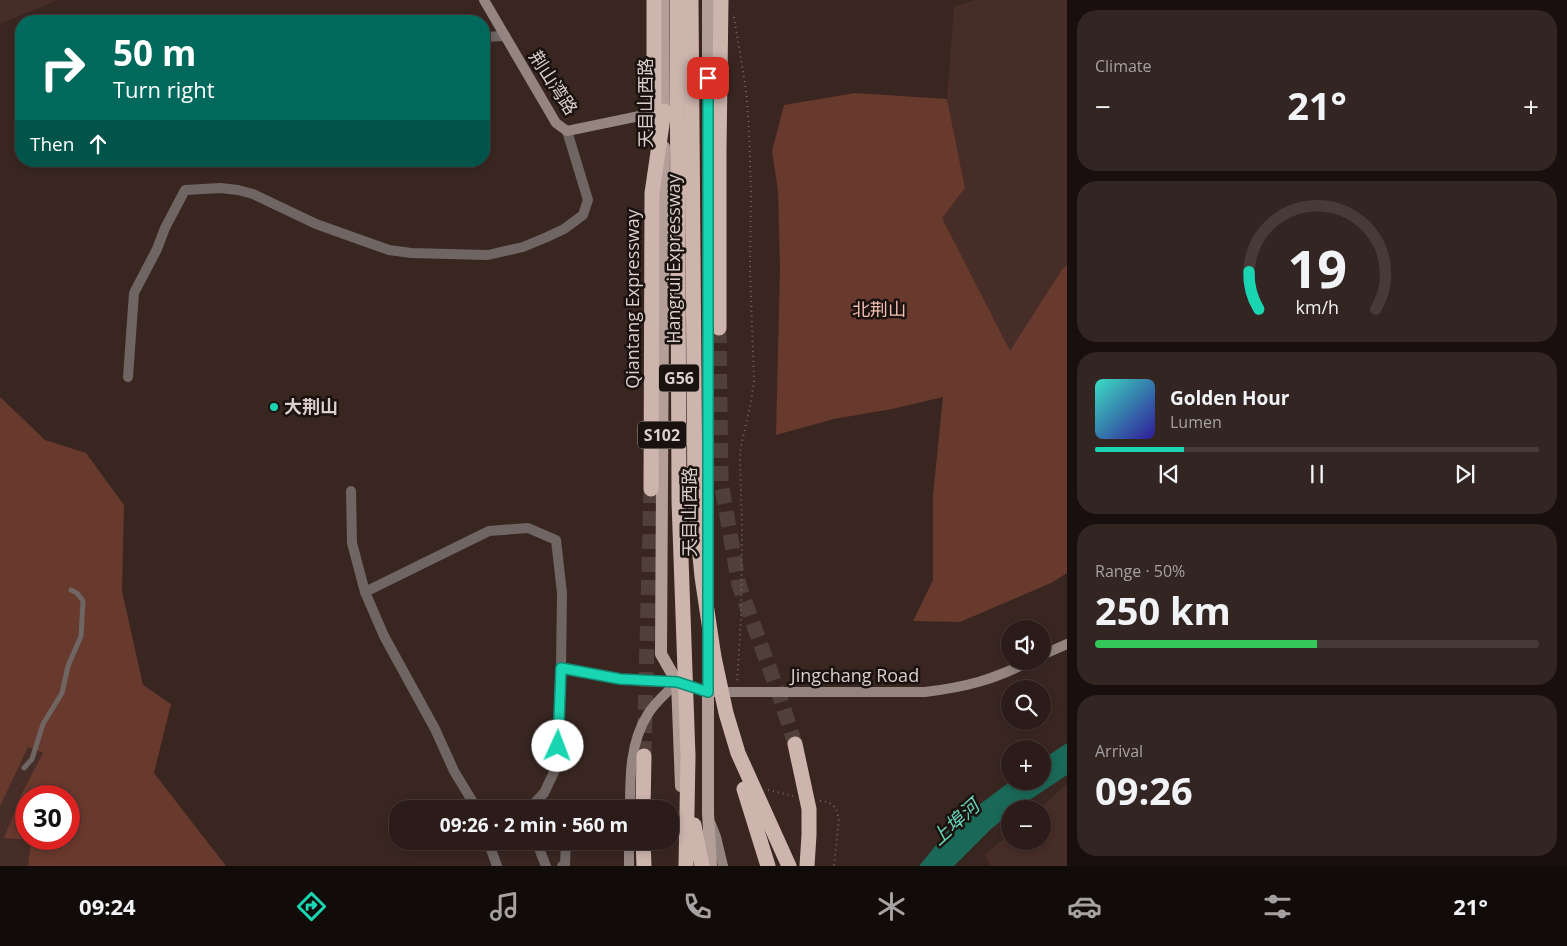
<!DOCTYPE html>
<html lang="en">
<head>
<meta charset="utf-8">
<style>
	:root { --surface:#2b1c19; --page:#332522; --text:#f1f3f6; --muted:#a6a1a2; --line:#473a38; --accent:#1ad5b2 }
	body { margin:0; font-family:"Open Sans","Noto Sans SC",sans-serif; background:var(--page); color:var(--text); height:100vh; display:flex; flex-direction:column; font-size:19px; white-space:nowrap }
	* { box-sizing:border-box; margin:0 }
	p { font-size:16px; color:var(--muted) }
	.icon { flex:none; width:28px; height:28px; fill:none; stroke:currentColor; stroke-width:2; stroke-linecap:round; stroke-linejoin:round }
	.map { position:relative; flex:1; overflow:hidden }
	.drawer { display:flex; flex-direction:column; gap:10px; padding:10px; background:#180f0e; width:500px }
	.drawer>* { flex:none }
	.guide { position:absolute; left:15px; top:15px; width:475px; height:152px; border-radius:20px; box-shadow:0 2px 8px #0003,0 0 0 1px var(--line); background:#00695c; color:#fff; overflow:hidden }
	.fabs { position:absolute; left:1001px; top:620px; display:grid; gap:10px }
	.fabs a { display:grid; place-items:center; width:50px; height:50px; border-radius:50%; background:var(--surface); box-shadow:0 2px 8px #0003,0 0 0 1px var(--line); font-size:25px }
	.speed { position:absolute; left:15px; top:785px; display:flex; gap:10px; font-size:25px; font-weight:700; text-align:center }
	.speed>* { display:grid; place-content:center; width:65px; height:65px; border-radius:50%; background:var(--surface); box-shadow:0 2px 8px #0003,0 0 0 1px var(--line); line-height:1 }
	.speed .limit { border:8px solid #d22; background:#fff; color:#111 }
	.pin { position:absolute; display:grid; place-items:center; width:42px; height:42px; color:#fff; margin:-21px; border-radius:10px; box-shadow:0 2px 8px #0006 }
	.me { position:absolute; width:55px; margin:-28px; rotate:2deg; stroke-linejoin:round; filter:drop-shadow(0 0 4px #0008) }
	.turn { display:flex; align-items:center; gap:18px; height:105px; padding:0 15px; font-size:22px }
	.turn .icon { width:65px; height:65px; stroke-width:2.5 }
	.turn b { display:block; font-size:35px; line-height:42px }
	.then { display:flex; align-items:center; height:48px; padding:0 15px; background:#0003; gap:10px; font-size:19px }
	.big { font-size:38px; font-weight:700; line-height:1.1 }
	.drawer .tile { flex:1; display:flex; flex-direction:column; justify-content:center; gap:8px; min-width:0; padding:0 18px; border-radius:20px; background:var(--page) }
	.drawer .dial { align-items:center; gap:0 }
	.dial svg { height:130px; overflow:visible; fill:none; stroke:var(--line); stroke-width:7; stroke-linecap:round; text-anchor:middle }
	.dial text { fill:var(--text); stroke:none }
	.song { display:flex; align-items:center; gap:15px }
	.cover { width:60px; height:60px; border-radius:8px; background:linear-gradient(135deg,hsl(170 70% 55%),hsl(250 70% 35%)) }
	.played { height:5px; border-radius:2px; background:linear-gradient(90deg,var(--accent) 20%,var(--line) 20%) }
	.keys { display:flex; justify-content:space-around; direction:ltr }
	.heat { display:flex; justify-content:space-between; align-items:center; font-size:28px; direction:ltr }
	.charge { height:8px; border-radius:4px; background:linear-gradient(90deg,#34c759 50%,var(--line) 0) }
	.trip { position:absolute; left:389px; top:800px; width:290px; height:50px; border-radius:20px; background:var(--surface); box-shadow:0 2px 8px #0003,0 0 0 1px var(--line); font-weight:700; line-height:50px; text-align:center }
	.dock { display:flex; height:80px; justify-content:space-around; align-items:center; background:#110b0a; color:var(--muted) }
	.dock .icon { width:35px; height:35px }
	.dock .active { color:var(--accent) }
	.dock b { font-size:22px; color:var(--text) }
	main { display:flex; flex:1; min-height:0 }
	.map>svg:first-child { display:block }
	.built { fill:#472d27 }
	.green { fill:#68392d; fill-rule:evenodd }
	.water { fill:#1a6857 }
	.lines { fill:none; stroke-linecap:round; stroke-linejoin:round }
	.highway-tunnel { stroke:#513f3a; stroke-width:15; stroke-dasharray:15 8; stroke-linecap:butt }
	.path { stroke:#796864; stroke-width:2; stroke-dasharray:1 4; stroke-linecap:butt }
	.lane { stroke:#6f6562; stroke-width:5 }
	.street { stroke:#6f6562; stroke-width:10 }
	.secondary { stroke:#958581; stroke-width:10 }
	.primary { stroke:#b39e98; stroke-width:12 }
	.highway { stroke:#cdb4ad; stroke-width:15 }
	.route-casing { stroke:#118a74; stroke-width:12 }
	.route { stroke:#1ad5b2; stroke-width:9 }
	.poi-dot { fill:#1ad5b2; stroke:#1a120f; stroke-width:2 }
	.labels { text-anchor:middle; stroke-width:5; stroke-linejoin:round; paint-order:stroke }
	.shield { fill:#1a120f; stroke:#a29693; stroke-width:1 }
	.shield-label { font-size:16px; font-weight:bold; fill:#dccfcb }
	.street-label { font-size:18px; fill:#dccfcb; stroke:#1a120f }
	.park-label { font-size:18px; fill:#f4beb1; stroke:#1a120f }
	.poi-label { font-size:18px; font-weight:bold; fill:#dccfcb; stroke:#1a120f; text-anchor:start }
	.water-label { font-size:19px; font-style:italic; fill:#68d5ba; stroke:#1a120f }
</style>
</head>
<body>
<main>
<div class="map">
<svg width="1067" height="866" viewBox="0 0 1067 866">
	<rect width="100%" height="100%" fill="#392621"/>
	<g class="built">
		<path d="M0,0H58L0,24Z"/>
		<path d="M975,0H1067V265L1063,268L1010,352L940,220L965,188L947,99L954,7Z"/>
		<path d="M0,737L43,753L21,795L4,838L31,840L28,866H0Z"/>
		<path d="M1067,784V866H989L990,865L985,854L1010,834V841H1042V809H1039Z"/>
	</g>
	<g class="green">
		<path d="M855,93L947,99L965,188L942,218L1010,351L1063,268L1067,265V573L1051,583L960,622L913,621L933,580V495L943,397L892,409L834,419L776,435L780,267L778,191L772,151L784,105Z"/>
		<path d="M0,397L45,440L86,453L124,505L122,591L143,685L171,704L154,773L226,866H28L31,840L4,838L21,795L43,753L28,747L0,806ZM26,796H69V839H26Z"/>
	</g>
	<path class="water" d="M1067,743V775L1016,809H1010V814L991,829L954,866H919L947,832L972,810L1011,781H1042L1043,759Z"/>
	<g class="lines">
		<g class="highway-tunnel">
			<path d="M719,328L721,482L739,585L781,700L795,744"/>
			<path d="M644,756L651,489"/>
		</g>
		<g class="path">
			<path d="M734,17L746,90L749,128L751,194L750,268L754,381L751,402L741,446L740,459L742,528L741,618L737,682"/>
			<path d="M768,790L793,796"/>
			<path d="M820,801L828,802L836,808L839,819L834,866"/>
		</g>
		<path class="lane" d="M24,768L32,759L43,724L62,693L68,666L81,636L83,601L77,593L71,590"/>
		<g class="street">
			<path d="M484,37L505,36"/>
			<path d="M128,377L134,293L157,249L165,228L185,190L220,188L238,190L253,194L316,224L389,250L411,253L488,255L523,247L547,237L564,229L583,215L588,200L567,131"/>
			<path d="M351,491L352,543L365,592L489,531L528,528L556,540L562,593L561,668L557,766L544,793L529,809"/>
			<path d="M365,592L384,636L435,729L454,771L477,809"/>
			<path d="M561,668L620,679L677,682"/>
			<path d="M488,841L497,866"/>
			<path d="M536,841L546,866"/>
			<path d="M562,866L565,865L566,841"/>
		</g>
		<g class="secondary">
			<path d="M484,0L556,123L567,131L654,113"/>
			<path d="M1042,655L1067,644"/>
			<path d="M630,809C630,776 630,742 648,714C655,702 668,692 677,682L708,692H925C966,687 993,680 1030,661"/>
			<path d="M711,824L716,837L723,866"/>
			<path d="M629,866V841"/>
		</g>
		<g class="primary">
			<path d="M663,0L664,120"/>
			<path d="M664,147L661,654L677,682L681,786"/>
			<path d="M708,575V0"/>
			<path d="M708,647V813L711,866"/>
		</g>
		<g class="highway">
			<path d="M654,0V126"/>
			<path d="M677,0L679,501L688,756L686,866"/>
			<path d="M691,0L695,502L702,577L714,657L726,713L738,753L789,866"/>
			<path d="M719,328V152L721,0"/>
			<path d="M651,489L652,193L664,111"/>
			<path d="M795,744L809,809V835L807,866"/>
			<path d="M744,789L768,866"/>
			<path d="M643,809L644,756"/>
			<path d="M694,825L702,866"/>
			<path d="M643,841L644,866"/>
		</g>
	</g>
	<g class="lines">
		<g class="route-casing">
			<path id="route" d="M558,746L561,668L620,679L677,682L708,692V78"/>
		</g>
		<use href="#route" class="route"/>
	</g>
	<circle class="poi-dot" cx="274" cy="407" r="5"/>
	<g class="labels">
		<g class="shield">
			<rect x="659" y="364.5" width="40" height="27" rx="4"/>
			<rect x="638" y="421.5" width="48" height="27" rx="4"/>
		</g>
		<g class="shield-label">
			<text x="679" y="384">G56</text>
			<text x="662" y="441">S102</text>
		</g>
		<g class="street-label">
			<text transform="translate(553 83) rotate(57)" y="6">荆山湾路</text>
			<text transform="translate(646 103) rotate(-90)" y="6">天目山西路</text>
			<text transform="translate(674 259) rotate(-90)" y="6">Hangrui Expressway</text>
			<text transform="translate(633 299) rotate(-90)" y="6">Qiantang Expressway</text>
			<text transform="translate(690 512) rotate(-90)" y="6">天目山西路</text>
			<text x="855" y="682">Jingchang Road</text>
		</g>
		<g class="park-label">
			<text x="879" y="316">北荆山</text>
		</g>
		<g class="poi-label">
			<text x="284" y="413">大荆山</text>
		</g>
		<g class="water-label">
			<text transform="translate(955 822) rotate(-42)" y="7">上埠河</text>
		</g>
	</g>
</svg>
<div class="fabs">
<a><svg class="icon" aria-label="sound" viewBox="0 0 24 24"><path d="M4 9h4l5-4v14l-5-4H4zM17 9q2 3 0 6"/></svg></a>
<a><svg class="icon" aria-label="search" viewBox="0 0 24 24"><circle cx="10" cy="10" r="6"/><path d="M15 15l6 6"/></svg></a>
<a>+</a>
<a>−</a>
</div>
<div class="speed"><div class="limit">30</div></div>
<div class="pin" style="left:708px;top:78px;background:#d93025"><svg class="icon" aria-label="arrive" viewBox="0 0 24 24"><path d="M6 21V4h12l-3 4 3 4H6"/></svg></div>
<svg class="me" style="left:558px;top:746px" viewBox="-20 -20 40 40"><circle r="19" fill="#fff"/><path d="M0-13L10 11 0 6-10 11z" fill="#1ad5b2"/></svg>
<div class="trip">09:26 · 2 min · 560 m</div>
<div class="guide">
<div class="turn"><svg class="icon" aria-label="right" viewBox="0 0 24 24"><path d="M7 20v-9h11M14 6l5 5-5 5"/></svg><div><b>50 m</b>Turn right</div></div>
<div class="then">Then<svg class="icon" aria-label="ahead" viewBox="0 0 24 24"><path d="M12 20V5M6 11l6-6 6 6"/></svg></div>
</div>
</div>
<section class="drawer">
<div class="tile"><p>Climate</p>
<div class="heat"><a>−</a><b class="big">21°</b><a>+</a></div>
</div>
<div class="tile dial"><svg viewBox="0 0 100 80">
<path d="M14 69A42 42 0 1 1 86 69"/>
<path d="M14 69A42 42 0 0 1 8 46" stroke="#1ad5b2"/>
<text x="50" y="56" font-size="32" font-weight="700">19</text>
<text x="50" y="72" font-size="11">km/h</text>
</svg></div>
<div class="tile">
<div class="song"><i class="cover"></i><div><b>Golden Hour</b><p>Lumen</p></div></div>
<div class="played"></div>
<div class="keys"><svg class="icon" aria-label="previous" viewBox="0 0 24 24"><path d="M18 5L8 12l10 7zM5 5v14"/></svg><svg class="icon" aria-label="pause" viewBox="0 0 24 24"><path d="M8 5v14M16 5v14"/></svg><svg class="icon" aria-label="next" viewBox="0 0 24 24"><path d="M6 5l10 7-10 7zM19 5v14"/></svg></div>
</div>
<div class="tile"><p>Range · 50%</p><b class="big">250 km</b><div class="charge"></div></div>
<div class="tile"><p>Arrival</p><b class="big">09:26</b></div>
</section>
</main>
<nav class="dock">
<b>09:24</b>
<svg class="icon active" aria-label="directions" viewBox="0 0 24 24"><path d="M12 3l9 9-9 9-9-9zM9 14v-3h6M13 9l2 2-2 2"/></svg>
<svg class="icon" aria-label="music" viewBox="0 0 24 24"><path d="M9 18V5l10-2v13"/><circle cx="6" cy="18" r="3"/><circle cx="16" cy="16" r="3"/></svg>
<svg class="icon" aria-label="phone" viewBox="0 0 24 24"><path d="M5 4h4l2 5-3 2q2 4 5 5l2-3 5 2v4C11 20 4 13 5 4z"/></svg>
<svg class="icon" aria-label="climate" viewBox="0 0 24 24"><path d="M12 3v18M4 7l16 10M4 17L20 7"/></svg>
<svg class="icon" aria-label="car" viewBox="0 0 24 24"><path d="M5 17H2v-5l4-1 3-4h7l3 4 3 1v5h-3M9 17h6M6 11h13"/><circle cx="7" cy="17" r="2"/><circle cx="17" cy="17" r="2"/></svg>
<svg class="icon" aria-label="filters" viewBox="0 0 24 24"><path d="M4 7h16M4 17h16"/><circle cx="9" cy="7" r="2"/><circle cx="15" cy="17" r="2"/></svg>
<b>21°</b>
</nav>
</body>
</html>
